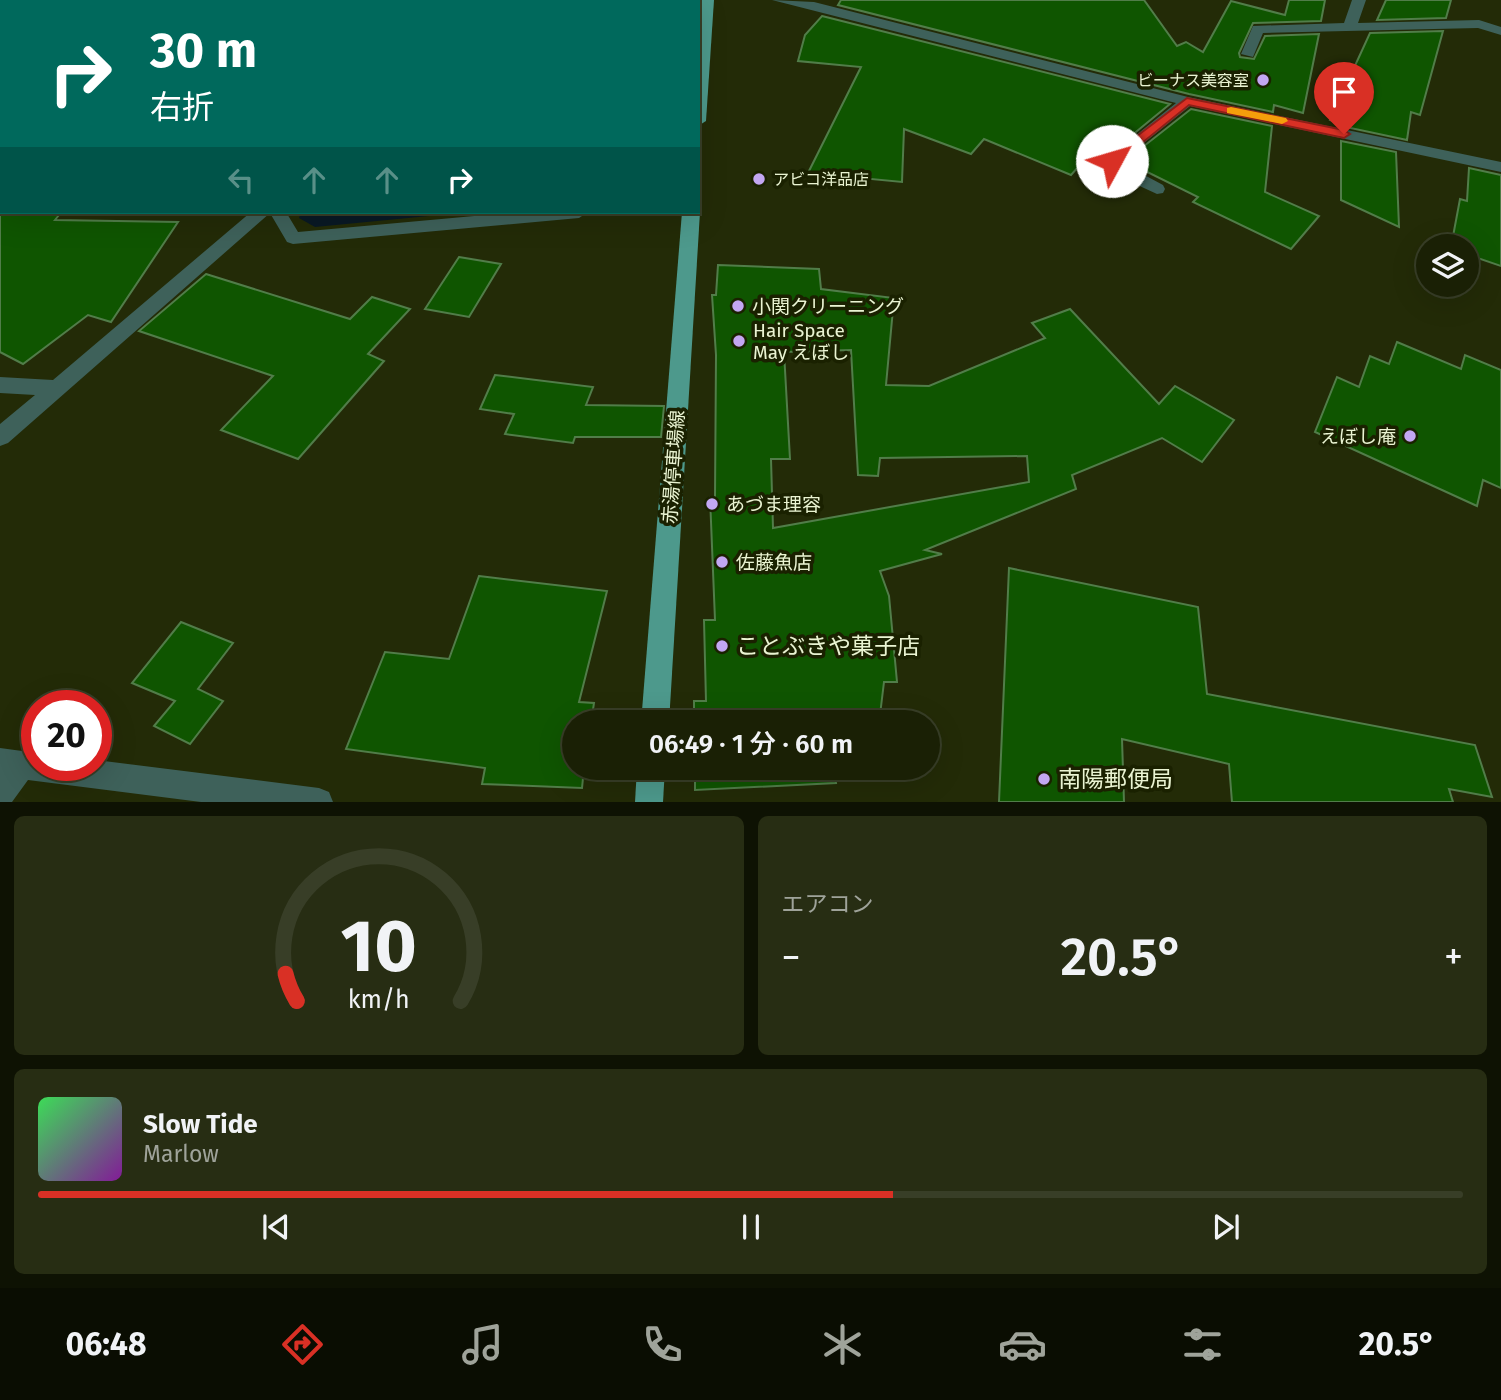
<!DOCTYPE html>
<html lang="ja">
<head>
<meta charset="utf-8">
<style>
	:root { --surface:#1a2005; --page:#272d13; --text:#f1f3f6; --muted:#9fa39a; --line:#383e27; --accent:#d93025 }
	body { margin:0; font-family:"Fira Sans","Noto Sans JP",sans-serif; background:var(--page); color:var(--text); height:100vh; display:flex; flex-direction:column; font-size:26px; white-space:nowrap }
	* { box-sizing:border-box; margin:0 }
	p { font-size:23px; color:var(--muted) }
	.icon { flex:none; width:38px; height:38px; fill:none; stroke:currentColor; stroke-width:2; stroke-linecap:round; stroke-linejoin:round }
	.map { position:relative; height:802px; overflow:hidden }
	.side { display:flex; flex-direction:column; gap:14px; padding:14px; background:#0e1203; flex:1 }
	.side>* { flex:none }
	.top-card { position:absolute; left:0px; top:0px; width:700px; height:214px; box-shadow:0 7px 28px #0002,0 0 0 2px var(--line); background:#00695c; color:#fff; overflow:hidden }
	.buttons { position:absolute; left:1416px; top:234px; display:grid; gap:14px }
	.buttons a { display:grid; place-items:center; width:63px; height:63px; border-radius:50%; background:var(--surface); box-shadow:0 7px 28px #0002,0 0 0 2px var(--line); font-size:35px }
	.speed { position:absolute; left:21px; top:690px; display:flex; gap:14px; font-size:35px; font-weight:700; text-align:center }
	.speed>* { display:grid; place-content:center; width:91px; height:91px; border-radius:50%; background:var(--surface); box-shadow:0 7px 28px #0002,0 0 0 2px var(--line); line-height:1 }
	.speed .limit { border:10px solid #d22; background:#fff; color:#111 }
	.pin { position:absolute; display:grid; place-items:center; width:60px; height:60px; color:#fff; margin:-72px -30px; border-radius:50% 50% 50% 0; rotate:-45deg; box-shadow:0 0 7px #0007 }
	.pin .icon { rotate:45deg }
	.me { position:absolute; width:77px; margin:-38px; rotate:51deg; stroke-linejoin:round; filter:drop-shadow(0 0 5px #0008) }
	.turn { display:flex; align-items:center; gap:24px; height:147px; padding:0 35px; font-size:32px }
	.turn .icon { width:91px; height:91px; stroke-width:2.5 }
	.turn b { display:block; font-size:49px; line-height:60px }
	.lanes { display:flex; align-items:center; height:66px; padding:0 35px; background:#0003; justify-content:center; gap:35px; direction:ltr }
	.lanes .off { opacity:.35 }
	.big { font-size:52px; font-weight:600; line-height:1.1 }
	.side .widget { flex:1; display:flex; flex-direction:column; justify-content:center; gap:10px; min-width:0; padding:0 24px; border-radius:10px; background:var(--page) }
	.side .dial { align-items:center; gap:0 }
	.dial svg { height:182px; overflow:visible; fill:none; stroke:var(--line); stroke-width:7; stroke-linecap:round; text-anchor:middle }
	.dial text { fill:var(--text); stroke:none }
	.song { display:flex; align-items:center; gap:21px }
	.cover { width:84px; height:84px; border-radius:10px; background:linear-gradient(135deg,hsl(130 70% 55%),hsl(290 70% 35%)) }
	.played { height:7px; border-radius:4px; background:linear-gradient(90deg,var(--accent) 60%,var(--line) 60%) }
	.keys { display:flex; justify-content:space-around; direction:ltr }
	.heat { display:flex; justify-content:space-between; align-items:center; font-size:38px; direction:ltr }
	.side .tiles { flex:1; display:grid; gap:14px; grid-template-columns:1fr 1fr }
	.widget:last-child { grid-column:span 2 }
	.trip { position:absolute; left:562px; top:710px; width:378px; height:70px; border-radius:35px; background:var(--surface); box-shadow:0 7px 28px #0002,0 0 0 2px var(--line); font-weight:600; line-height:70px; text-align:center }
	.tabs { display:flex; height:112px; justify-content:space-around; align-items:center; background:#0a0d02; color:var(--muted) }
	.tabs .icon { width:49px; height:49px }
	.tabs .current { color:var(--accent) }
	.tabs b { font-size:32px; color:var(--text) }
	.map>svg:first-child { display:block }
	.water { fill:#091925 }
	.building { fill:#0f5500; stroke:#517d49; stroke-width:2; fill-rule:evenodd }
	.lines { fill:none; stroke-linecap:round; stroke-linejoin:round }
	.minor { fill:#3e615a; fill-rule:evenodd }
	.major { fill:#4d998c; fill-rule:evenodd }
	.route { fill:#d93025; stroke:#8d1f18; stroke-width:2 }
	.slow { fill:#f59e0b }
	.poi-dot { fill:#c3a7f2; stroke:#1a2100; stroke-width:2.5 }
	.labels { text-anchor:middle; stroke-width:7; stroke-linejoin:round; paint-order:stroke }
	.far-poi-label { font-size:16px; fill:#eaf4d2; stroke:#1a2100; text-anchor:end }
	.poi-label { font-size:19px; fill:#eaf4d2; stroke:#1a2100; text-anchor:start }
	.street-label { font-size:19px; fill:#eaf4d2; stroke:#1a2100 }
	.near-poi-label { font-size:23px; fill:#eaf4d2; stroke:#1a2100; text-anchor:start }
</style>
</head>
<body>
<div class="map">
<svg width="1501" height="802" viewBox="0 0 1501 802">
	<rect width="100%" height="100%" fill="#232b07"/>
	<path class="water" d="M301,212H470L315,227L299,218Z"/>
	<g class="building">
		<path d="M841,0H1144L1177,46L1186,42L1203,52L1231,1L1285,15L1289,0H1325L1321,21L1253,23L1239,53L1240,57L1254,59L1265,36L1319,34L1303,113L1274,105L1273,112L1189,94L838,5Z"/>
		<path d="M1386,0H1451L1446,18L1377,20Z"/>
		<path d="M822,16L1170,104L1109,154L1096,147L1071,175L984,139L971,154L904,129L902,182L808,173L861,67L798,61L805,35Z"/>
		<path d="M1443,31L1420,115L1411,112L1407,140L1341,126V123L1330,120L1370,33Z"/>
		<path d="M1191,109L1272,126L1265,192L1319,216L1291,249L1193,202L1198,197L1125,161Z"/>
		<path d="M1341,141L1396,152L1399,227L1341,200Z"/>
		<path d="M1469,168L1501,175V266L1466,254V247H1451L1460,199L1467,201Z"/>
		<path d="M0,212L59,215L55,220L178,222L111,322L88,315L23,364L0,352Z"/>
		<path d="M459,257L501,264L469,317L425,309Z"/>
		<path d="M718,265L819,269L821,289L894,298L886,385L929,386L1045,338L1032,323L1070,309L1159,404L1175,386L1234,420L1202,462L1162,438L1072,475L1076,489L925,550L942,554L880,571L889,596L897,682H884L879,723H694V701H706L704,620H715L710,497H715L716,355L712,295H716ZM851,350L858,475L878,476L880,458L1027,456L1029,482L773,528L771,459H790L784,352Z"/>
		<path d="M206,274L350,319L372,297L410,309L368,354L384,361L298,459L221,430L273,376L139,331Z"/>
		<path d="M1397,342L1461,369L1465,355L1501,370V488L1483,480L1477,506L1315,432L1337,377L1359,387L1370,356L1389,364Z"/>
		<path d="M495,375L593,387L586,405L664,406L661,437H575L573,443L505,434L514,414L480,409Z"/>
		<path d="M1009,568L1198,607L1207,694L1475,745L1492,797L1449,789L1453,802H1232L1229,764L1122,739L1124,802H999Z"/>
		<path d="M479,576L607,591L579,702L594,703L591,723H574V768H584L582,788L482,784L485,768L346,749L385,652L449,659Z"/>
		<path d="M181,622L233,643L198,689L223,701L190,744L154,726L175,701L132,683Z"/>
		<path d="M695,768H873L872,779L834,771L836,783L695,790Z"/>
	</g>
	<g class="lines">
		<g class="minor">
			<path d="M772,0L814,2L1188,97L1501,162V172L1190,106L1120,162L1163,185L1165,189L1163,193L1157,194L1107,171L1104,161L1176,103Z"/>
			<path d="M1352,0H1366L1358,23L1479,20L1501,27V35L1478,28L1263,33L1253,57L1241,54L1253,26L1344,23Z"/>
			<rect x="0" y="181" width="2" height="10"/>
			<path d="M251,212H286L298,232L519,212H588L579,218L293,244L287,242L270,213L8,443L0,446V424L35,395L0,393V377L53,380Z"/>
			<path d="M0,748L37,753V765H96V760L319,788L329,792L333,802H201L28,780L12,802H0Z"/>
		</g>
		<g class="major">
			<path d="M700,0H714L706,121L698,126Z"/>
			<path d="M698,210L700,212L669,723H641L682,212Z"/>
			<path d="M637,768H665L663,802H635Z"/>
		</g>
	</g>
	<path class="route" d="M1187,98L1344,130L1350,134L1344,138L1189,105L1116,164H1108V158Z"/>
	<path class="slow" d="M1231,107L1286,118L1288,121L1282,124L1227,113V108Z"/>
	<g class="poi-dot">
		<circle cx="1263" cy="80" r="7"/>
		<circle cx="759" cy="179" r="7"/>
		<circle cx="738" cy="306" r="7"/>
		<circle cx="739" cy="341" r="7"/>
		<circle cx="1410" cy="436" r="7"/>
		<circle cx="712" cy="504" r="7"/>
		<circle cx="722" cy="562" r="7"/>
		<circle cx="722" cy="646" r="7"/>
		<circle cx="1044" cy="779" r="7"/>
	</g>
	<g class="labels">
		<g class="far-poi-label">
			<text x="1249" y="86">ビーナス美容室</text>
			<text x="773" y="185" text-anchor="start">アビコ洋品店</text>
		</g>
		<g class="poi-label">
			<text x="752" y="313">小関クリーニング</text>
			<text x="753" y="337">Hair Space<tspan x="753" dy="22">May えぼし</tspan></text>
			<text x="1396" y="443" text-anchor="end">えぼし庵</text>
			<text x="726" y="511">あづま理容</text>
			<text x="736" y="569">佐藤魚店</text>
		</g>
		<g class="street-label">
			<text transform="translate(673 467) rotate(-86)" y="7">赤湯停車場線</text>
		</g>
		<g class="near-poi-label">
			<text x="736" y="654">ことぶきや菓子店</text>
			<text x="1058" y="787">南陽郵便局</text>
		</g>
	</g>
</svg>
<div class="buttons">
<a><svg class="icon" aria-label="layers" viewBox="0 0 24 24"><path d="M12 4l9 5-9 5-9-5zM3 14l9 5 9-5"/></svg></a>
</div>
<div class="speed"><div class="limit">20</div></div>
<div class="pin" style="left:1344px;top:134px;background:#d93025"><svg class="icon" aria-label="arrive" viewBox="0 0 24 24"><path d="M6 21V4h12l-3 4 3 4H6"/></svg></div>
<svg class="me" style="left:1112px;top:161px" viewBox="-20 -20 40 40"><circle r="19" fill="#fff"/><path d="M0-13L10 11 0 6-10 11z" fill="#d93025"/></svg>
<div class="trip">06:49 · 1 分 · 60 m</div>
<div class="top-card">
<div class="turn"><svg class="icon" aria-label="right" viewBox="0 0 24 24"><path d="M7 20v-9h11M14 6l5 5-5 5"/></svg><div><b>30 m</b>右折</div></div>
<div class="lanes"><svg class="icon off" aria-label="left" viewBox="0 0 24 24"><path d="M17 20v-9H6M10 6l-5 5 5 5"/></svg><svg class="icon off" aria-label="ahead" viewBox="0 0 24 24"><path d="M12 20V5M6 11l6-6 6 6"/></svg><svg class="icon off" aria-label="ahead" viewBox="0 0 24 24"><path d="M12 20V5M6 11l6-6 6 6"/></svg><svg class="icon" aria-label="right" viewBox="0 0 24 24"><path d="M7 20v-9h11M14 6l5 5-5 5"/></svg></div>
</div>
</div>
<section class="side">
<div class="tiles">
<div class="widget dial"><svg viewBox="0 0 100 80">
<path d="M14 69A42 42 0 1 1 86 69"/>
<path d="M14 69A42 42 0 0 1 9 57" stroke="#d93025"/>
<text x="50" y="56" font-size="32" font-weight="700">10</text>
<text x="50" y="72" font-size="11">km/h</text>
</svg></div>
<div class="widget"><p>エアコン</p>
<div class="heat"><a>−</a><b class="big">20.5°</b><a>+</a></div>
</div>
<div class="widget">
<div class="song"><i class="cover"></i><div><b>Slow Tide</b><p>Marlow</p></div></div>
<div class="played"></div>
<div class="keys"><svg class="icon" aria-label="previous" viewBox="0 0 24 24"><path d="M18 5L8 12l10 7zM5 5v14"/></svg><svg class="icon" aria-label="pause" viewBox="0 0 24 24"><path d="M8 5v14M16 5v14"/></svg><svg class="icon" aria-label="next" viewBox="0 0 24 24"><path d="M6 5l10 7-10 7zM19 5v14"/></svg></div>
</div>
</div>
</section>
<nav class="tabs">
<b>06:48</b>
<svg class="icon current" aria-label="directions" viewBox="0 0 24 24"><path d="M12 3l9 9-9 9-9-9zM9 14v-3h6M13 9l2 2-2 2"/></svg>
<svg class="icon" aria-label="music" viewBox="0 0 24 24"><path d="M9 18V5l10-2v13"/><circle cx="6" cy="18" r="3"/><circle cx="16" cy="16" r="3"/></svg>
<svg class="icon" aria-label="phone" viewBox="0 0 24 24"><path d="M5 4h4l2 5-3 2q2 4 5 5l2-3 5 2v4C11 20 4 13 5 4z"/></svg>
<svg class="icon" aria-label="climate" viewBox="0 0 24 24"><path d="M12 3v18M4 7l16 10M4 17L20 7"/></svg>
<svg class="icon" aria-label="car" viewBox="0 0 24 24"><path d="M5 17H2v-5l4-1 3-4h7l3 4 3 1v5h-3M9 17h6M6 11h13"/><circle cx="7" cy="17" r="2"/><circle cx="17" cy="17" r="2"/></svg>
<svg class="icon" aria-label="filters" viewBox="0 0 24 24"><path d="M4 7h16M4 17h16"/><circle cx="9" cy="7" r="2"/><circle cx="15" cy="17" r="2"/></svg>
<b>20.5°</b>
</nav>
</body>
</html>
